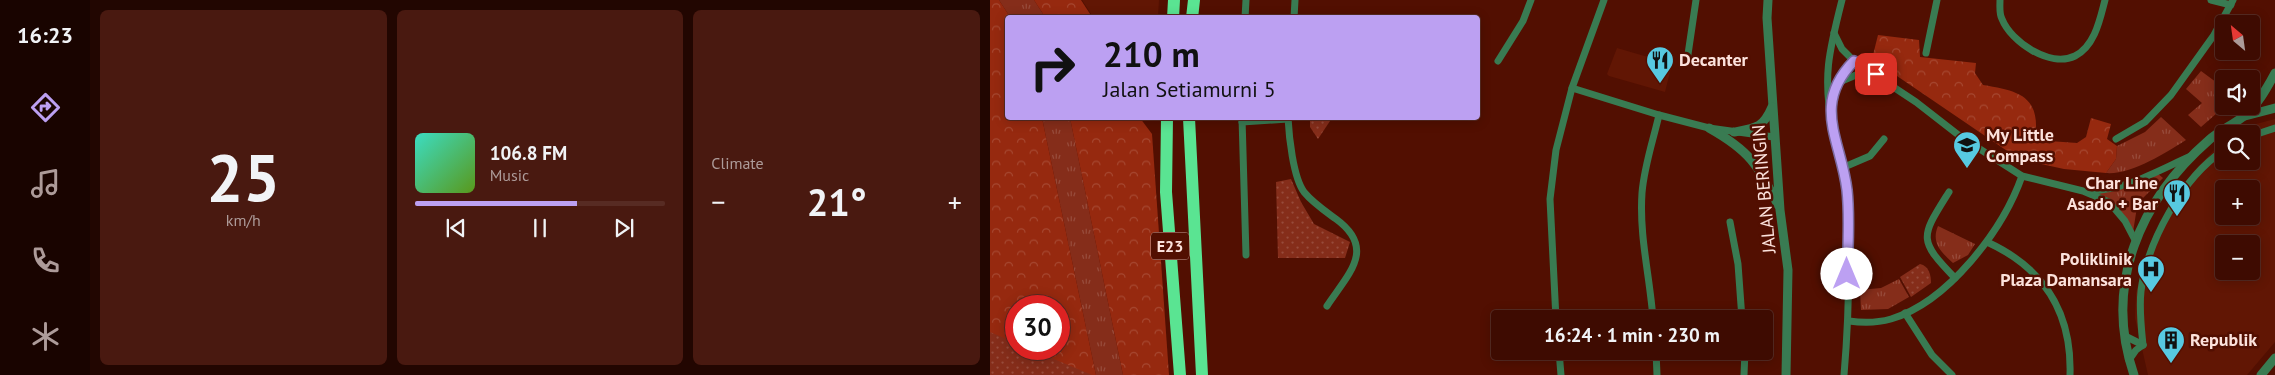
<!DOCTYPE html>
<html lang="en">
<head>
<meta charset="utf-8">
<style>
	:root { --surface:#3e0b01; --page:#491910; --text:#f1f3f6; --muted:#ad9b99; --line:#572b23; --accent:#bca0f2 }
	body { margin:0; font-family:"PT Sans",sans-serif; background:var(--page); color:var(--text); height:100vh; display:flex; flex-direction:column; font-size:19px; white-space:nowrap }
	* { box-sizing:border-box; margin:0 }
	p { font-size:16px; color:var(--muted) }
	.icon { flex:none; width:28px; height:28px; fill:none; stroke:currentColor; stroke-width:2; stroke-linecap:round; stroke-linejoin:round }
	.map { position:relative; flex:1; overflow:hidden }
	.details { display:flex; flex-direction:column; gap:10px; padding:10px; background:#220601; width:900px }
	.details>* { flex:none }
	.guide { position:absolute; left:15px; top:15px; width:475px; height:105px; border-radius:5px; box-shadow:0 2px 12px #0003,0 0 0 1px var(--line); background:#bca0f2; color:#111; overflow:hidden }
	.needle { width:32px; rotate:331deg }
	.fabs { position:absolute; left:1225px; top:15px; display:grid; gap:10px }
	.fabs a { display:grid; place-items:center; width:45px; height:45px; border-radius:5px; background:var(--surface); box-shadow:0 2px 12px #0003,0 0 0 1px var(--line); font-size:25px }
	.speed { position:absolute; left:15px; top:295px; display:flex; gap:10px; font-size:25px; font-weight:700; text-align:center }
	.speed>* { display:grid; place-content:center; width:65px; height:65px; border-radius:50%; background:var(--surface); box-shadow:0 2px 12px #0003,0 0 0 1px var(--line); line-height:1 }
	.speed .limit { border:8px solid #d22; background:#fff; color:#111 }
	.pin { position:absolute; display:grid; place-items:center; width:42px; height:42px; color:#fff; margin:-21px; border-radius:10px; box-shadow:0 2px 8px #0006 }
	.me { position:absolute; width:55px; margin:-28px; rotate:0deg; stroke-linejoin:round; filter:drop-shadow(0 0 4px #0008) }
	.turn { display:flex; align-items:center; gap:18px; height:105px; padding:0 15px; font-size:22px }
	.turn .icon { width:65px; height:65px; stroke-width:2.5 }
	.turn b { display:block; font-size:35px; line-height:42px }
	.big { font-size:38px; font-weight:800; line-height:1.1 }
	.details .card { flex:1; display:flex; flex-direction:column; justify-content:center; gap:8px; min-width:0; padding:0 18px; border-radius:8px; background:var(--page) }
	.details .dial { align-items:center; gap:0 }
	.dial b { font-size:65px; line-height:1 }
	.song { display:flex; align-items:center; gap:15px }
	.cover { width:60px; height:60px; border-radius:8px; background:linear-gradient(135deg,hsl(170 70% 55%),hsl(90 70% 35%)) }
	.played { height:5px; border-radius:2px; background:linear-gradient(90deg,var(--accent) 65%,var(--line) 65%) }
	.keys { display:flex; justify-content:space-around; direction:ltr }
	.heat { display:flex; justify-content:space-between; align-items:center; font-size:28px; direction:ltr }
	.details .tiles { flex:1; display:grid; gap:10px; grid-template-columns:repeat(3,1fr) }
	.trip { position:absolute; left:501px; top:310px; width:282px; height:50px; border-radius:5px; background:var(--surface); box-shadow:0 2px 12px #0003,0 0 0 1px var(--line); font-weight:800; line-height:50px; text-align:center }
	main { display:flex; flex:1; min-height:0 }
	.tabs { display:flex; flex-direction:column; width:90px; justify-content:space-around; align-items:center; background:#190400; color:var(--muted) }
	.tabs .icon { width:35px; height:35px }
	.tabs .current { color:var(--accent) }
	.tabs b { font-size:22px; color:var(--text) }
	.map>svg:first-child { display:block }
	.built { fill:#611604; fill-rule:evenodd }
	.grass { fill:url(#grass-tufts) }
	.forest { fill:url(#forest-crowns); fill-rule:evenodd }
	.park { fill:url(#park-dots) }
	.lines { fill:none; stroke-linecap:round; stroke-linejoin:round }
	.minor { stroke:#397b52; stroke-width:7 }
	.tertiary { stroke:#397b52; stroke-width:9 }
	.motorway { stroke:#5ae492; stroke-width:12 }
	.route-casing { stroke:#7a689d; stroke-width:12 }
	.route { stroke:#bca0f2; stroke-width:9 }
	.labels { text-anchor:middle; stroke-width:5; stroke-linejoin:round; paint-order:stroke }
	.shield { fill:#520f01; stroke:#c9a39a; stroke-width:1 }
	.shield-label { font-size:16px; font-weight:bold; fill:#fce2dc }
	.poi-label { font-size:18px; font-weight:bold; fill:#fce2dc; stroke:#520f01; text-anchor:start }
	.street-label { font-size:18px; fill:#fce2dc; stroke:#520f01 }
</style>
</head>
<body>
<main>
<nav class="tabs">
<b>16:23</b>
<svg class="icon current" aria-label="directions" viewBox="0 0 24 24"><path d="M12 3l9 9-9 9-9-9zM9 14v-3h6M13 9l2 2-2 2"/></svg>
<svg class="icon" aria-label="music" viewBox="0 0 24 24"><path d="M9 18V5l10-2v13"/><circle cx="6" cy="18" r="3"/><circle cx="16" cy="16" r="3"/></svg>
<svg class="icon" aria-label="phone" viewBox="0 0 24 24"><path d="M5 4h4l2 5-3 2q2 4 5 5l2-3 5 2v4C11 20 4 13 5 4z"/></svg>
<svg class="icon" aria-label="climate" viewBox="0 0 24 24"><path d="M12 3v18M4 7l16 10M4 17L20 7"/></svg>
</nav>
<section class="details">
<div class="tiles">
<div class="card dial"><b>25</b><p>km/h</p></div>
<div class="card">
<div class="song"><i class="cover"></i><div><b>106.8 FM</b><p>Music</p></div></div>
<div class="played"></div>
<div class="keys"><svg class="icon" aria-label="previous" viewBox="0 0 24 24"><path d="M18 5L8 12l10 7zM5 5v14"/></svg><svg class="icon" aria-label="pause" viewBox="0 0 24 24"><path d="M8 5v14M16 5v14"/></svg><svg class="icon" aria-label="next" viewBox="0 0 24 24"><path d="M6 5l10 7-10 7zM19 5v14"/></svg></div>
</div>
<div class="card"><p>Climate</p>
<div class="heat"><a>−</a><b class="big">21°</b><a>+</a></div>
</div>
</div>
</section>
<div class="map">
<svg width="1285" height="375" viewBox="0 0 1285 375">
	<defs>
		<pattern id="grass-tufts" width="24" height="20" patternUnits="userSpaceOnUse" patternTransform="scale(1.25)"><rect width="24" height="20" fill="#852d1a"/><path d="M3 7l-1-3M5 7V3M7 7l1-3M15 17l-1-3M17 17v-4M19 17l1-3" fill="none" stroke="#974b3b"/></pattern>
		<pattern id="forest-crowns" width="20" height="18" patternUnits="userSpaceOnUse" patternTransform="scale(1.25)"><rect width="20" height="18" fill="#96290f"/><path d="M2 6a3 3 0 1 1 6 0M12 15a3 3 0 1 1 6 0" fill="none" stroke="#a64831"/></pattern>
		<pattern id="park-dots" width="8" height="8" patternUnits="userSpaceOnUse" patternTransform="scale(1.25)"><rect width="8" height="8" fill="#852d1a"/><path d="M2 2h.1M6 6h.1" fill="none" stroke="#974b3b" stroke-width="1.8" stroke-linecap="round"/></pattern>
	</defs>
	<rect width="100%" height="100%" fill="#520f01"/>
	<g class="built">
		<path d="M92,0H169L168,17H103Z"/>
		<path d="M627,48L682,64L675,92L619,76L617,74Z"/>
		<path d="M1285,119V342L1257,375H1158L1145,318L1146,293L1153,265L1164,235L1181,202L1204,171L1227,147L1234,141V161H1261V134H1244L1262,125ZM1234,189H1261V216H1234ZM1234,244H1261V271H1234Z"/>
	</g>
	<g class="grass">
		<path d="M9,0H44L55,17H20Z"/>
		<path d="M1211,71L1234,88L1235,106L1211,127L1198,115L1212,103L1196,89Z"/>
		<path d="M1171,117L1196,140C1175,153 1141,175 1116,173L1126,159L1127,146L1155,132Z"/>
		<path d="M52,118H80L133,375H106Z"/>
		<path d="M1167,173L1173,178L1151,200L1147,207L1143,232L1137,220L1103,192Z"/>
		<path d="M948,226L985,244L978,255L963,263C951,252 941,243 948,226Z"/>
		<path d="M909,279L919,297L898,309L871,310L870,290L891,288Z"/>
	</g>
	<g class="forest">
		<path d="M0,0H9L20,17L18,18V118H52L106,375H0ZM26,306H69V349H26Z"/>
		<path d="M44,0H91L102,17H55Z"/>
		<path d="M888,35L929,40L930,57L986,63L985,73L993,85C1031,91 1051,97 1045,140L1087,143L1096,137L1101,118L1121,124L1117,139L1127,146L1126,159L1116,173L1074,169L1029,159L882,59Z"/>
		<path d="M80,118H150L162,134L179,375H133Z"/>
	</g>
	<g class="park">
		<path d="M320,118H342L328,139L320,127Z"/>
		<path d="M301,179L311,202L324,224L360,242L355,258H288L286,182Z"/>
		<path d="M930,264C939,266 941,275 941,283L921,297L910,277Z"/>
		<path d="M0,332L26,343V349H40L102,375H0Z"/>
	</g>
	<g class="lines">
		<g class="minor">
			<path d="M852,0C839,51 832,78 843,130C847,151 856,172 857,193C860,252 859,317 854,375"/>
			<path d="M1010,0C1010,6 1009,14 1012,19C1021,42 1060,68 1085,56C1105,46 1110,19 1115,0"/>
			<path d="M1221,0L1241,5"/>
			<path d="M255,18L256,0"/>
			<path d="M304,18L305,0"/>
			<path d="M844,33L852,49L864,61L926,102L971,137L1032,176L1093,191L1119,202L1135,221L1146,242"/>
			<path d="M936,53L947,0"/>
			<path d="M508,61L533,21L541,0"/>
			<path d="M697,61L706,0"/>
			<path d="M847,83L866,75L885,74"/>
			<path d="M582,88L669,115L719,128L784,137"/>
			<path d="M841,104C843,87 852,73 864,61"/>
			<path d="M252,118L256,255"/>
			<path d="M298,118C299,136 303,177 314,192C323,203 335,211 346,219C387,249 358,274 337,306"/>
			<path d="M252,122L298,119"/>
			<path d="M1261,136L1285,128"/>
			<path d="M1126,139L1155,122L1181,95L1224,35L1243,0"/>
			<path d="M852,168L880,156L894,139"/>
			<path d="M1099,191C1136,190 1167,171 1201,156"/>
			<path d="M959,192C931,237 927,239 965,278"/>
			<path d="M740,222L748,264L752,319"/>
			<path d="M997,242C1054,268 1082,312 1080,375"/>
			<path d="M915,313L942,355L962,375"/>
			<path d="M566,319L560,199L566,150L582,88L614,0"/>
			<path d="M663,319C660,277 649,236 652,193C654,167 663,141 669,115"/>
			<path d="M859,321C873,323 887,323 901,319C958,302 1013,230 1032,176"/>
			<path d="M1135,336L1153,345"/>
			<path d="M1153,345C1151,326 1149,309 1151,291C1157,242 1192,178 1234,150"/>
			<path d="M569,351L571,375"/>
			<path d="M666,351L667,375"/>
			<path d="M1139,360L1146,350L1153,345"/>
			<path d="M754,375L755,351"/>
		</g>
		<g class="tertiary">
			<path d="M778,0L777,18L790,210L798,270L796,375"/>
			<path d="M1255,116L1285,108"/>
			<path d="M719,128C760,151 767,164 788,205"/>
			<path d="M744,132C766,128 773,128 782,107"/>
			<path d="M1144,375C1113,285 1150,200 1219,140C1230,130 1243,125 1254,116C1267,106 1277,88 1285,73"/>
			<path d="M1271,375L1285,358"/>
		</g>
		<g class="motorway">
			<path d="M183,18L184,0"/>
			<path d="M202,18L204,0"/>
			<path d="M177,118L176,192L190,375"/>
			<path d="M199,118L212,375"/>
		</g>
	</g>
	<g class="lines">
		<g class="route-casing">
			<path id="route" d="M857,274C858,247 860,217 857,190C851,140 821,105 864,61L886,74"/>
		</g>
		<use href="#route" class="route"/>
	</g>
	<defs>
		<g id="restaurant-pin" transform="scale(1.4375)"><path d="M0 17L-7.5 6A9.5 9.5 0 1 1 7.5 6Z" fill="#57c9e1" stroke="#520f01"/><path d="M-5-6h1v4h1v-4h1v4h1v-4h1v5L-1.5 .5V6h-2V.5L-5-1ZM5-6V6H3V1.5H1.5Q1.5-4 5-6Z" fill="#111"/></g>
		<g id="school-pin" transform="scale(1.4375)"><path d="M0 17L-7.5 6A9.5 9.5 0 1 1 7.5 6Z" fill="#57c9e1" stroke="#520f01"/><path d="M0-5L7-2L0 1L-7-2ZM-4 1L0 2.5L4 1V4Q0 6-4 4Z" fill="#111"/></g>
		<g id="hospital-pin" transform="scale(1.4375)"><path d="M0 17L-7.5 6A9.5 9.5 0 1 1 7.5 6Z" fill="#57c9e1" stroke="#520f01"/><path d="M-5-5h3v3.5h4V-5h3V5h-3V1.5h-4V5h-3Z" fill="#111"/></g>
		<g id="building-pin" transform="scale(1.4375)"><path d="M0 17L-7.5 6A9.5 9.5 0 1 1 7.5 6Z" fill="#57c9e1" stroke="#520f01"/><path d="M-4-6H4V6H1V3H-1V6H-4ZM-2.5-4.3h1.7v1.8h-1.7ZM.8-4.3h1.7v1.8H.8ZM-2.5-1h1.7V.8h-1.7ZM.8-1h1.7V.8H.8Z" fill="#111"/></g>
	</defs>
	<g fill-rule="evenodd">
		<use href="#restaurant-pin" x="670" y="60"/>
		<use href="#school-pin" x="977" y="145"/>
		<use href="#restaurant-pin" x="1187" y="193"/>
		<use href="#hospital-pin" x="1161" y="269"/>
		<use href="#building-pin" x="1181" y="340"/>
	</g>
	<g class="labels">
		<rect class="shield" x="161" y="232.5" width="38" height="27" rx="4"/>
		<g class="shield-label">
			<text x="180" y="252">E23</text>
		</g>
		<g class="poi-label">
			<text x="689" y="66">Decanter</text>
			<text x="996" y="141">My Little<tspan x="996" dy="21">Compass</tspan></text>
			<text x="1168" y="189" text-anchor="end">Char Line<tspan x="1168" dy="21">Asado + Bar</tspan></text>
			<text x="1142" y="265" text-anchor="end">Poliklinik<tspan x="1142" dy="21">Plaza Damansara</tspan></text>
			<text x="1200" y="346">Republik</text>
		</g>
		<g class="street-label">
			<text transform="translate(774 189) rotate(-95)" y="6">JALAN BERINGIN</text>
		</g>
	</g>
</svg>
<div class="fabs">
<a><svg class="needle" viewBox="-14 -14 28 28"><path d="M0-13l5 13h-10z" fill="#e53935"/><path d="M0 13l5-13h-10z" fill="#ad9b99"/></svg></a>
<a><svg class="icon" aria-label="sound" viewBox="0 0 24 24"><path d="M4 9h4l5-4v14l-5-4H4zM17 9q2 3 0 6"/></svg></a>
<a><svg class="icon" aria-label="search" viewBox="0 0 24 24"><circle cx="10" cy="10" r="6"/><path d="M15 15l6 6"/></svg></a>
<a>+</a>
<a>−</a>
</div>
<div class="speed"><div class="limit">30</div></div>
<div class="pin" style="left:886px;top:74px;background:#d93025"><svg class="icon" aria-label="arrive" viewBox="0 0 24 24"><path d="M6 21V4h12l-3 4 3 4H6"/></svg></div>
<svg class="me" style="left:857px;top:274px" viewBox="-20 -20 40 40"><circle r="19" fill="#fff"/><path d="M0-13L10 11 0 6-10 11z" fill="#bca0f2"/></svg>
<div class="trip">16:24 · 1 min · 230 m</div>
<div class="guide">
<div class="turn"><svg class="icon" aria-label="right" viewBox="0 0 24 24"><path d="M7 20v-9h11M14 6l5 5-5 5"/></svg><div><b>210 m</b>Jalan Setiamurni 5</div></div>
</div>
</div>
</main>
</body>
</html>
